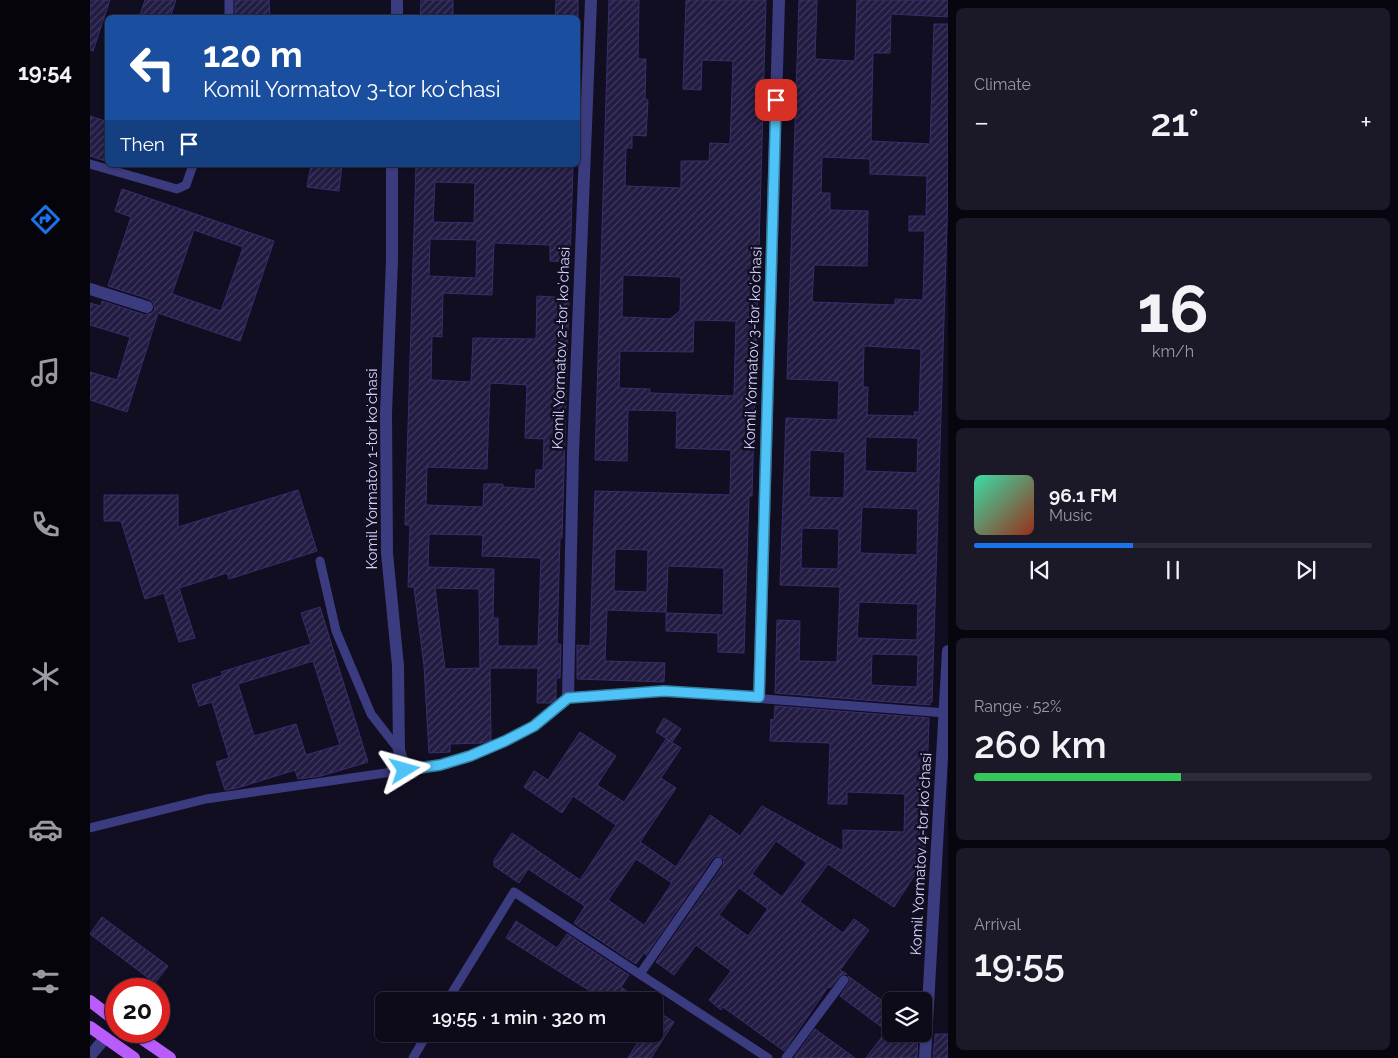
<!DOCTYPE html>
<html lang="en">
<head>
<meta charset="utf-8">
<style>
	:root { --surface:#0d0a1a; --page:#1b1827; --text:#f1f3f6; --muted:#9a9aa2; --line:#2d2b39; --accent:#1a73e8 }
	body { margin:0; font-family:Raleway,sans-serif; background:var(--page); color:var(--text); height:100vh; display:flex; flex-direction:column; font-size:19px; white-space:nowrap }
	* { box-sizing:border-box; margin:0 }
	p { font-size:16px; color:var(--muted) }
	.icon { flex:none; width:28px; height:28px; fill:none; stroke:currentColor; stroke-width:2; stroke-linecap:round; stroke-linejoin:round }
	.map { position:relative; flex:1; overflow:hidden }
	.panel { display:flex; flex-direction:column; gap:8px; padding:8px; background:#07060e; width:450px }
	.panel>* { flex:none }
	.hud { position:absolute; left:15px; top:15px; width:475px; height:152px; border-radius:8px; box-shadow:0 1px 4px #0004,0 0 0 1px var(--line); background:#1a4fa0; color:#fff; overflow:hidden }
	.fabs { position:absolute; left:792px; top:992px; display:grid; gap:10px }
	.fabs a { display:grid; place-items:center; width:50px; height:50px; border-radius:8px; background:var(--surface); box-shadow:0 1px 4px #0004,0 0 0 1px var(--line); font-size:25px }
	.speed { position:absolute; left:15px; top:978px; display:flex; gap:10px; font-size:25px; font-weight:700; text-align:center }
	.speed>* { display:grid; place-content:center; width:65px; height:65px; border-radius:50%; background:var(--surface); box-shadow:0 1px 4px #0004,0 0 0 1px var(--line); line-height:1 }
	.speed .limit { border:8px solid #d22; background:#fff; color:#111 }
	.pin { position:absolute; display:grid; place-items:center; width:42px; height:42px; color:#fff; margin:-21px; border-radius:10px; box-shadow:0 2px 8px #0006 }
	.me { position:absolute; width:55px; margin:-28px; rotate:82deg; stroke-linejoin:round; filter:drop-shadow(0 0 4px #0008) }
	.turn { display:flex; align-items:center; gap:18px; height:105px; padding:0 15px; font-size:22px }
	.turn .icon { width:65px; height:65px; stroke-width:2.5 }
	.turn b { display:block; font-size:35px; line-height:42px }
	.then { display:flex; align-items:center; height:48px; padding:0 15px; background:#0003; gap:10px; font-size:19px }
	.big { font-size:38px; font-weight:600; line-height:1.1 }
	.panel .widget { flex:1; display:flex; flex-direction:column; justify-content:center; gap:8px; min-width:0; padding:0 18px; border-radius:8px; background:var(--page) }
	.panel .dial { align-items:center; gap:0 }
	.dial b { font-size:65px; line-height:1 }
	.song { display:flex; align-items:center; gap:15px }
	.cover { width:60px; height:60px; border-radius:8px; background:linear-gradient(135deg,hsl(160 70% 55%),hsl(10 70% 35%)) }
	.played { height:5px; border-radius:2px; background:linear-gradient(90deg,var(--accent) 40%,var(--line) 40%) }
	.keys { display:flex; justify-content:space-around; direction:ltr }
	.heat { display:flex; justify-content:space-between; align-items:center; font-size:28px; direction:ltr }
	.charge { height:8px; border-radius:4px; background:linear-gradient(90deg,#34c759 52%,var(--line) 0) }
	.trip { position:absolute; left:285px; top:992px; width:288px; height:50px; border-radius:8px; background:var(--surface); box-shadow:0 1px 4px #0004,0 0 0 1px var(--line); font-weight:600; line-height:50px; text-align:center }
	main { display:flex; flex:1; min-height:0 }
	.tab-bar { display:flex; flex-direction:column; width:90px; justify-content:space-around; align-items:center; background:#05040a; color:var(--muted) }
	.tab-bar .icon { width:35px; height:35px }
	.tab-bar .selected { color:var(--accent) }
	.tab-bar b { font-size:22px; color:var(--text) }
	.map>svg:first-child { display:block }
	.building { fill:url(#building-hatch); stroke:#382e6d; fill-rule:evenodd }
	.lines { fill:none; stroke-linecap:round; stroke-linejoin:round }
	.service { stroke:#3b3b7f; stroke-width:9 }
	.minor { stroke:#3b3b7f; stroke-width:12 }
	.primary { stroke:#b95cf9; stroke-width:12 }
	.route-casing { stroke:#337fa1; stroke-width:12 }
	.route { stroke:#4fc3f7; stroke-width:9 }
	.labels { text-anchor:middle; stroke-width:5; stroke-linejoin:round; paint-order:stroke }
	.street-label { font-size:15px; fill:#d4d1fd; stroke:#110e22 }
</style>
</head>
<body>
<main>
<nav class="tab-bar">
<b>19:54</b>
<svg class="icon selected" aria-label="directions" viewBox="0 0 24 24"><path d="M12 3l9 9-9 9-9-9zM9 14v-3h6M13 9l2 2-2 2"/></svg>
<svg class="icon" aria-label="music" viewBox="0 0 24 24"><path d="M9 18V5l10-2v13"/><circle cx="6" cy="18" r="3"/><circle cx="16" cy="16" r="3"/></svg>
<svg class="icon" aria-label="phone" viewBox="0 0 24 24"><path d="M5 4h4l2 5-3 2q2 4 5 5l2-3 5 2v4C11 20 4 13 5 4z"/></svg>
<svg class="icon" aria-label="climate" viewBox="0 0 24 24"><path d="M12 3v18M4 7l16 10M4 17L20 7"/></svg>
<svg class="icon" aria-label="car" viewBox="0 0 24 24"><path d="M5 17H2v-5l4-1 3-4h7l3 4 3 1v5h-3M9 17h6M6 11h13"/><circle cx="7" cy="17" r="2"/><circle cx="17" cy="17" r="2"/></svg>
<svg class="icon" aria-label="filters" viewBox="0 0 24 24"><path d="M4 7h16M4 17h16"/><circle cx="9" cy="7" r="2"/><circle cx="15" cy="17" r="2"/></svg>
</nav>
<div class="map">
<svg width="858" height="1058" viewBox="0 0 858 1058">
	<defs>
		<pattern id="building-hatch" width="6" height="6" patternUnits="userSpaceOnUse" patternTransform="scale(1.25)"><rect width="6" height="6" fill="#221b42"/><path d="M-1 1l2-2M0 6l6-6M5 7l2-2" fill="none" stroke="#413b5e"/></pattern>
	</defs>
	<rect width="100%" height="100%" fill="#110e22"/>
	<g class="building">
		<path d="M0,0H20L3,51L0,50Z"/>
		<path d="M55,0H86L80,18H49Z"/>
		<path d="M145,0H179L180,18H145Z"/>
		<path d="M331,0H363V18H330Z"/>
		<path d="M466,0H488V18H465Z"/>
		<path d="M519,0H549L548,59H556L555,99L558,100L556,136L542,135V148H536L535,186L591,188V161H619L620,143L640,144L643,61L612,60L611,90L593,89L596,0H676L662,496H659L654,653L628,652V633L576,631V613L633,615L634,568L578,566L576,612L517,610L515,661L575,663L574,682L487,679V645L500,646L505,491L640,495L641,450L586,448L587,411L538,410L537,461L505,460ZM533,275L591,277L590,311L580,319L532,317ZM604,320L646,321L644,396L560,393V389L529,388L530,351L603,352ZM525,549L558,550L557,592L524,591Z"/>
		<path d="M709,0H727L725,59L765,61L767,0H858V17L801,14L800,53H783L781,141L840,144L844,24H858V192L842,702H840V705L685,693L687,620L710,621L709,661L747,662L750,587L690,585L696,418L748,420L749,381L697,379ZM732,157L780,159V174L837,176L836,216H819V231H835L833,300L805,299V305L722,302L724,265L777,266L778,211L740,210V193H731ZM774,346L831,349L829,412H824L825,416L777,415L778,387H773ZM776,437L828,438L827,473L775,471ZM720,450L755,452L754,498L719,497ZM772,507L828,509L827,555L770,553ZM712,528L749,529L748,569L711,568ZM769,602L828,604L827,640L767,638ZM782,654L828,655L827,687L781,685Z"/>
		<path d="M0,116L18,122V162L0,156Z"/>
		<path d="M221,165H252L249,191L217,187Z"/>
		<path d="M326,165H483L480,262L460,261V245L404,243L402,295L353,293L352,337L342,336L341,380L381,382L383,338L446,339L447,296L479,298L472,538H470L467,644H471L470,678H466V700L462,703H447L448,668H400L401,740L392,743L360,744V752L339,753L334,666L324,587H318L320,525H315ZM345,182L385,183L384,223L343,222ZM340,239L387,240L386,278L339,276ZM400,383L437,385L435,438L454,439L453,470H446L445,489L413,487V484H394L393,507L336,505L337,467L397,469ZM339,534L393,535L392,556L451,558L448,646H408V618H403L404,569L338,567ZM345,588L389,589L390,668L355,669Z"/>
		<path d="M32,189L184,241L150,341L68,313L37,412L0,400V372L27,380L40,337L0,325V303L11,306L12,301L55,315L62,313L65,309L63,302L59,299L18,286L41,217L25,211ZM104,230L153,247L131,311L82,294Z"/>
		<path d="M208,490L227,551L139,579L137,573L89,588L105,638L89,642L74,593L55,599L31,521H14V495H88V527Z"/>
		<path d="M230,607L278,762L231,776L208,779L205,770L147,788L135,790L126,762L139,758L122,702L109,706L102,685L133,675L131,672L221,644L211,613ZM223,661L250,745L216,755L206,724L164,736L148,684Z"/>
		<path d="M685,706L839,718L834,877L824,876L804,907L738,864L710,902L753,933L764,919L779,930L750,970L757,974L751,975L740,988L738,987L694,1051L633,1007L631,1010L619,1000L641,971L606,945L584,975L566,962L633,866L634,860L631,857L626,856L623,858L556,955L554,953L546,964L484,923L495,906L438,869L429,883L404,866V860L422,833L490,880L526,825L483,796L472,813L434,787L444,771L458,780L490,732L526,756L507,785L534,802L576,739L591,748L571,778L586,788L550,842L586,867L620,815L650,836L672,806L753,851V830L814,832L815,794L757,792V804H738L740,743L680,741L681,719L684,720ZM686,841L717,863L692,897L662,874ZM546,859L582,883L554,925L518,900ZM649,888L678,909L658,936L629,915Z"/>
		<path d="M574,718L591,729L582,742L566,732Z"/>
		<path d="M12,917L78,966L65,983L0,934Z"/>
		<path d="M426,921L467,948L477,934L539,975L531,987L551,1001H516L416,938Z"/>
		<path d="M758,976L801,1007V1034L750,996L759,983L760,980Z"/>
		<path d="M564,1009L584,1022L561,1058H538L553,1034H564Z"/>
		<path d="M725,1029L765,1058H704Z"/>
		<path d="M794,1034H828L827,1058H776Z"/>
		<path d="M845,1034H858V1058H843Z"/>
	</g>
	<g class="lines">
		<g class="service">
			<path d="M139,18V0"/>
			<path d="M0,164L87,189L96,185L103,165"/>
			<path d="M230,561L246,631L281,714L309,750"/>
			<path d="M0,828L116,799L350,765L380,755L415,741L444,726L478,698L574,691L856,713"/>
			<path d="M550,974L628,862"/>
			<path d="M357,1001L424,892L678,1058"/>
			<path d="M323,1058L337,1034"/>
			<path d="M696,1058L754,980"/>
		</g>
		<g class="minor">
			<path d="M307,18V0"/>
			<path d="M302,165V260L296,413L297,553L308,666L309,750L315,771"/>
			<path d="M0,289L57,307"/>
			<path d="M669,697L689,0"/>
			<path d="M478,698L483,453L501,0"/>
			<path d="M0,1056L15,1038"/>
			<path d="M835,1058L858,651"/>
		</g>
		<g class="primary">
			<path d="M0,1001L26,1021"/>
			<path d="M0,1027L44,1058"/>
			<path d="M41,1031L80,1058"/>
		</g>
	</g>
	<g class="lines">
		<g class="route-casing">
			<path id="route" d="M315,770L350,765L380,756L415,741L444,726L478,698L574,691L669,697L686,100"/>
		</g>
		<use href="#route" class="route"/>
	</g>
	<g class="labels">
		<g class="street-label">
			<text transform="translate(471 348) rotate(-88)" y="5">Komil Yormatov 2-tor koʻchasi</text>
			<text transform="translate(663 348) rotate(-88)" y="5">Komil Yormatov 3-tor koʻchasi</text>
			<text transform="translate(282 469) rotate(-90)" y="5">Komil Yormatov 1-tor koʻchasi</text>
			<text transform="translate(831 854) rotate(-87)" y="5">Komil Yormatov 4-tor koʻchasi</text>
		</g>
	</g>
</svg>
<div class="fabs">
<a><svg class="icon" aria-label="layers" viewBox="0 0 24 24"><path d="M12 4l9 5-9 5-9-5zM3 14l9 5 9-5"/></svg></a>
</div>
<div class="speed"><div class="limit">20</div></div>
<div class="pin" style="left:686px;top:100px;background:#d93025"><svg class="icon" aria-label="arrive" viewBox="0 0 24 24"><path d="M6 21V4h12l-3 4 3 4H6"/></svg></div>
<svg class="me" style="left:315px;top:770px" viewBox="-20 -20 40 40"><path d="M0-17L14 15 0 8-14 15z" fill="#4fc3f7" stroke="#fff" stroke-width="4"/></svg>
<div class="trip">19:55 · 1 min · 320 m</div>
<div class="hud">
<div class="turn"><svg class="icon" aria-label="left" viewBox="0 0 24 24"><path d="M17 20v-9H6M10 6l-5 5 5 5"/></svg><div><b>120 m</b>Komil Yormatov 3-tor koʻchasi</div></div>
<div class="then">Then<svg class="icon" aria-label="arrive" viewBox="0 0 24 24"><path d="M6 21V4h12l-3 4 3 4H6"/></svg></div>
</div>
</div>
<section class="panel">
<div class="widget"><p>Climate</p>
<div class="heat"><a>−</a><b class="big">21°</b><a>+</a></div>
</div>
<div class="widget dial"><b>16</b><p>km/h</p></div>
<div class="widget">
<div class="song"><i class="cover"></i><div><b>96.1 FM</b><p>Music</p></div></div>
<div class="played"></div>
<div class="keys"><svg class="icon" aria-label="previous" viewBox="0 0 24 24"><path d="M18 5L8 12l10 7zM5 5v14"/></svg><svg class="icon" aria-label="pause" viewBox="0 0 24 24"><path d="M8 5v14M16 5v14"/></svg><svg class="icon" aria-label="next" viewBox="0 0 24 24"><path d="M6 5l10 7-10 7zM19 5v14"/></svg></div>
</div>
<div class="widget"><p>Range · 52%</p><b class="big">260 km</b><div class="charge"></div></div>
<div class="widget"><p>Arrival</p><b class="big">19:55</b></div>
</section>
</main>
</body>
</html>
